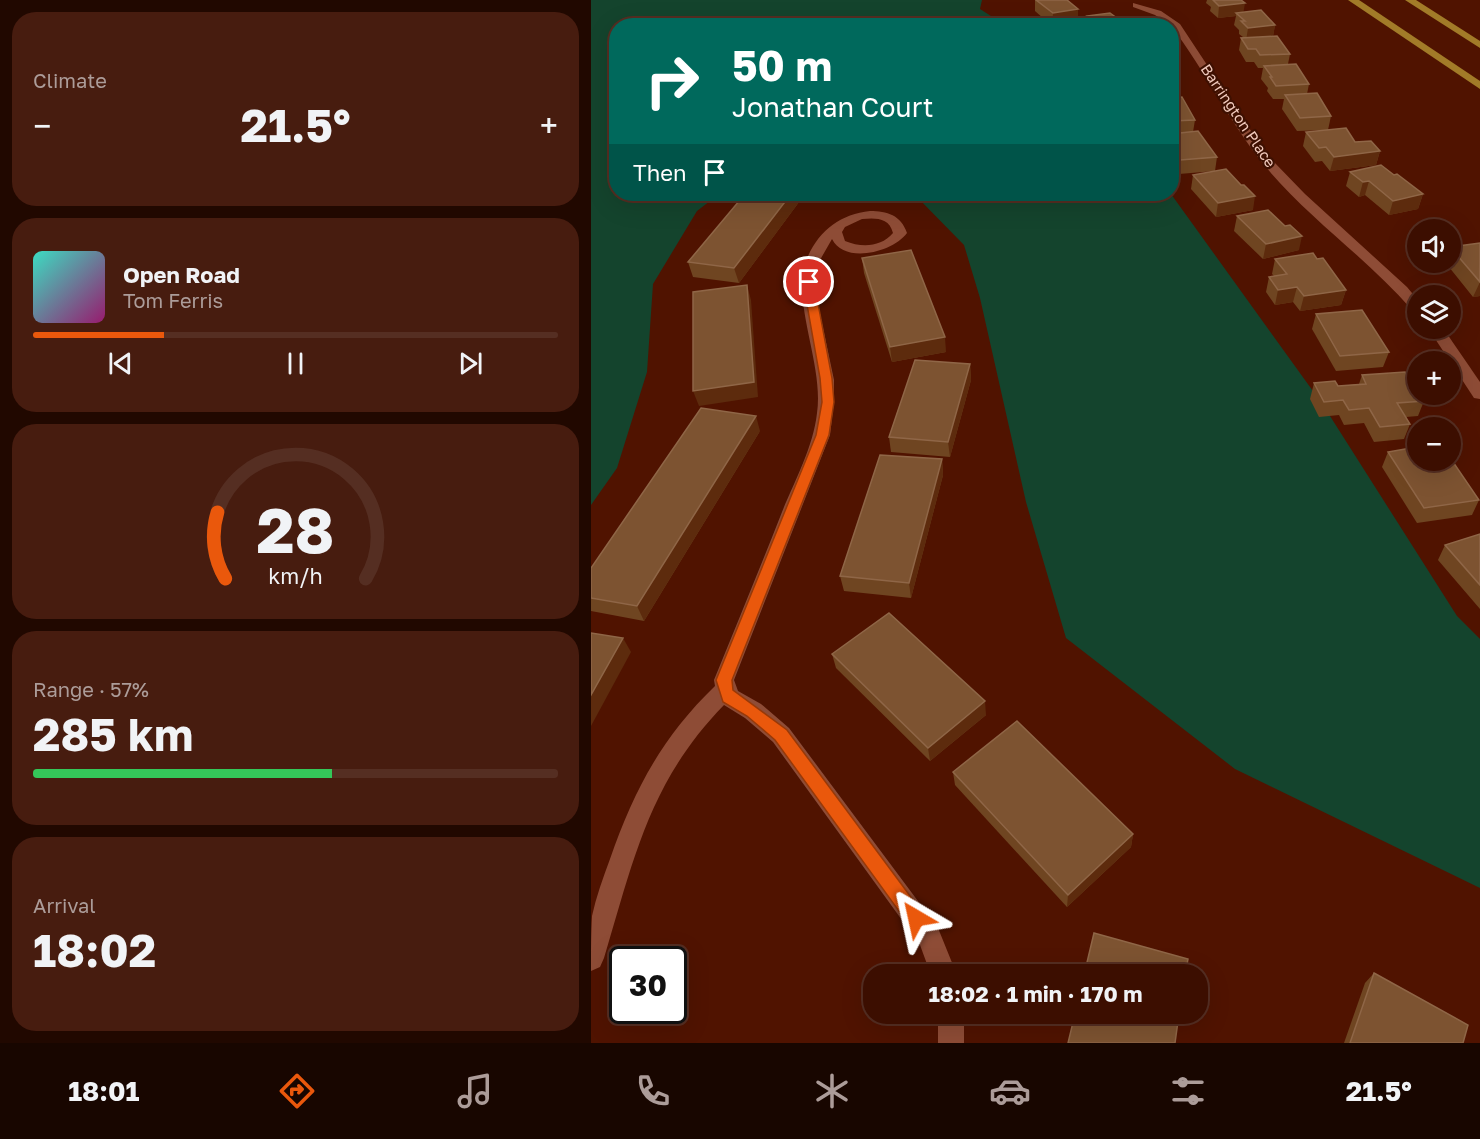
<!DOCTYPE html>
<html lang="en">
<head>
<meta charset="utf-8">
<style>
	:root { --surface:#3c0e00; --page:#471c0f; --text:#f1f3f6; --muted:#ac9c99; --line:#552e22; --accent:#ea580c }
	body { margin:0; font-family:"Golos Text",sans-serif; background:var(--page); color:var(--text); height:100vh; display:flex; flex-direction:column; font-size:22px; white-space:nowrap }
	* { box-sizing:border-box; margin:0 }
	p { font-size:20px; color:var(--muted) }
	.icon { flex:none; width:33px; height:33px; fill:none; stroke:currentColor; stroke-width:2; stroke-linecap:round; stroke-linejoin:round }
	.map { position:relative; flex:1; overflow:hidden }
	.drawer { display:flex; flex-direction:column; gap:12px; padding:12px; background:#210800; width:591px }
	.drawer>* { flex:none }
	.top-card { position:absolute; left:18px; top:18px; width:570px; height:183px; border-radius:24px; box-shadow:0 6px 24px #0002,0 0 0 2px var(--line); background:#00695c; color:#fff; overflow:hidden }
	.tools { position:absolute; left:816px; top:219px; display:grid; gap:12px }
	.tools a { display:grid; place-items:center; width:54px; height:54px; border-radius:50%; background:var(--surface); box-shadow:0 6px 24px #0002,0 0 0 2px var(--line); font-size:30px }
	.speed { position:absolute; left:18px; top:946px; display:flex; gap:12px; font-size:30px; font-weight:700; text-align:center }
	.speed>* { display:grid; place-content:center; width:78px; height:78px; border-radius:50%; background:var(--surface); box-shadow:0 6px 24px #0002,0 0 0 2px var(--line); line-height:1 }
	.speed .limit { border:3px solid #111; border-radius:9px; background:#fff; color:#111 }
	.pin { position:absolute; display:grid; place-items:center; width:51px; height:51px; color:#fff; margin:-26px; border:3px solid #fff; border-radius:50%; box-shadow:0 2px 6px #0007 }
	.me { position:absolute; width:66px; margin:-33px; rotate:324deg; stroke-linejoin:round; filter:drop-shadow(0 0 4px #0008) }
	.turn { display:flex; align-items:center; gap:21px; height:126px; padding:0 24px; font-size:27px }
	.turn .icon { width:78px; height:78px; stroke-width:2.5 }
	.turn b { display:block; font-size:42px; line-height:51px }
	.then { display:flex; align-items:center; height:57px; padding:0 24px; background:#0003; gap:12px; font-size:22px }
	.big { font-size:45px; font-weight:700; line-height:1.1 }
	.drawer .tile { flex:1; display:flex; flex-direction:column; justify-content:center; gap:9px; min-width:0; padding:0 21px; border-radius:24px; background:var(--page) }
	.drawer .dial { align-items:center; gap:0 }
	.dial svg { height:156px; overflow:visible; fill:none; stroke:var(--line); stroke-width:7; stroke-linecap:round; text-anchor:middle }
	.dial text { fill:var(--text); stroke:none }
	.song { display:flex; align-items:center; gap:18px }
	.cover { width:72px; height:72px; border-radius:9px; background:linear-gradient(135deg,hsl(170 70% 55%),hsl(320 70% 35%)) }
	.played { height:6px; border-radius:3px; background:linear-gradient(90deg,var(--accent) 25%,var(--line) 25%) }
	.keys { display:flex; justify-content:space-around; direction:ltr }
	.heat { display:flex; justify-content:space-between; align-items:center; font-size:33px; direction:ltr }
	.charge { height:9px; border-radius:4px; background:linear-gradient(90deg,#34c759 57%,var(--line) 0) }
	.trip { position:absolute; left:272px; top:964px; width:345px; height:60px; border-radius:24px; background:var(--surface); box-shadow:0 6px 24px #0002,0 0 0 2px var(--line); font-weight:700; line-height:60px; text-align:center }
	.tabs { display:flex; height:96px; justify-content:space-around; align-items:center; background:#180600; color:var(--muted) }
	.tabs .icon { width:42px; height:42px }
	.tabs .current { color:var(--accent) }
	.tabs b { font-size:27px; color:var(--text) }
	main { display:flex; flex:1; min-height:0 }
	.map>svg:first-child { display:block }
	.green { fill:#14442d }
	.lines { fill:none; stroke-linecap:round; stroke-linejoin:round }
	.minor { fill:#8e4c36; fill-rule:evenodd }
	.major { fill:#a27b28; fill-rule:evenodd }
	.wall { fill:#6f4521 }
	.shaded-wall { fill:#5d2b0d }
	.building { fill:#7d5331; stroke:#8f6647; stroke-width:1.5 }
	.route { fill:#ea580c; stroke:#983908; stroke-width:1.5 }
	.labels { text-anchor:middle; stroke-width:4.5; stroke-linejoin:round; paint-order:stroke }
	.far-street-label { font-size:15px; fill:#f0c9bc; stroke:#3e1001 }
</style>
</head>
<body>
<main>
<section class="drawer">
<div class="tile"><p>Climate</p>
<div class="heat"><a>−</a><b class="big">21.5°</b><a>+</a></div>
</div>
<div class="tile">
<div class="song"><i class="cover"></i><div><b>Open Road</b><p>Tom Ferris</p></div></div>
<div class="played"></div>
<div class="keys"><svg class="icon" aria-label="previous" viewBox="0 0 24 24"><path d="M18 5L8 12l10 7zM5 5v14"/></svg><svg class="icon" aria-label="pause" viewBox="0 0 24 24"><path d="M8 5v14M16 5v14"/></svg><svg class="icon" aria-label="next" viewBox="0 0 24 24"><path d="M6 5l10 7-10 7zM19 5v14"/></svg></div>
</div>
<div class="tile dial"><svg viewBox="0 0 100 80">
<path d="M14 69A42 42 0 1 1 86 69"/>
<path d="M14 69A42 42 0 0 1 10 35" stroke="#ea580c"/>
<text x="50" y="56" font-size="32" font-weight="700">28</text>
<text x="50" y="72" font-size="11">km/h</text>
</svg></div>
<div class="tile"><p>Range · 57%</p><b class="big">285 km</b><div class="charge"></div></div>
<div class="tile"><p>Arrival</p><b class="big">18:02</b></div>
</section>
<div class="map">
<svg width="889" height="1043" viewBox="0 0 889 1043">
	<rect width="100%" height="100%" fill="#501300"/>
	<g class="green">
		<path d="M0,0H391L389,9L414,25L26,26V194H128L106,211L62,284L56,372L26,468L0,505Z"/>
		<path d="M323,194H580L732,405L866,616L889,639V888L644,769L475,638L435,502L389,298L373,245Z"/>
	</g>
	<g class="lines">
		<g class="minor">
			<path d="M542,3L570,11L589,24L655,124L682,161L714,194L816,287L826,299V311L821,310C776,258 718,219 674,166C638,122 614,70 580,26L564,15L542,7Z"/>
			<path d="M279,211C296,211 310,215 316,233C301,253 253,264 241,239L229,260L225,281L228,309L243,380V401L239,435L143,680L147,691L170,704L198,728L347,928L366,975H340L329,945L182,742L154,718L133,705C58,782 43,859 13,958L9,967L0,971C0,953 0,933 1,916C5,897 12,878 19,859C43,790 71,737 124,686L123,680C146,624 169,568 191,512C204,480 222,448 226,413C233,365 200,301 215,261C226,232 249,214 279,211ZM271,219C284,218 298,217 302,233C290,247 271,248 254,241L251,232L254,227Z"/>
			<path d="M837,328H852L889,382V399L883,398Z"/>
			<rect x="347" y="1014" width="26" height="29"/>
		</g>
		<g class="major">
			<path d="M757,0H768L889,81V89Z"/>
			<path d="M814,0H825L889,41V48Z"/>
		</g>
	</g>
	<g class="wall">
		<path d="M444,0H476L487,9V21L461,26L444,11Z"/>
		<path d="M616,0H650L652,12L684,25L682,36L699,54L697,64L718,84L716,94L740,116L737,130L706,131L691,109L693,99H682L676,91L677,88L670,79L672,68H667L663,62H655L648,50L650,38L652,37L648,34V30L643,25L645,16L627,18L619,11L620,7L615,3Z"/>
		<path d="M496,16L537,26H496Z"/>
		<path d="M580,78L587,87L586,97L604,120L602,132L626,157L624,171L588,174L580,162Z"/>
		<path d="M715,132L764,142L789,151L785,165L739,171L731,161L724,162L712,146Z"/>
		<path d="M759,172L803,175L832,194L827,209L798,215L774,195L768,197L755,186Z"/>
		<path d="M602,175L650,185L662,210L625,217L600,189Z"/>
		<path d="M154,194H214L148,283L102,277L97,262Z"/>
		<path d="M646,216L708,250L672,259L643,231Z"/>
		<path d="M889,243V296L882,297L854,262H860V247Z"/>
		<path d="M271,258L355,352L301,362L273,273Z"/>
		<path d="M684,259L755,290L750,305L709,311L702,302L684,305L675,292L678,277L683,276L681,274Z"/>
		<path d="M725,314L798,352L792,367L745,371L721,329Z"/>
		<path d="M379,364L380,380L359,457L300,452L298,437Z"/>
		<path d="M771,375L833,401L827,416L815,417L819,424L813,439L783,442L773,423L753,425L748,415L728,417L719,399L723,383L747,386L768,384Z"/>
		<path d="M169,431L53,621L0,611V568Z"/>
		<path d="M797,452L888,500L881,515L826,523L791,467Z"/>
		<path d="M351,459L352,475L320,598L253,591L249,576Z"/>
		<path d="M889,534V609L847,560L854,545Z"/>
		<path d="M241,654L395,715L339,761L245,668Z"/>
		<path d="M362,772L542,834L540,847L476,907L364,785Z"/>
		<path d="M783,973L872,1043H753L774,983Z"/>
	</g>
	<g class="shaded-wall">
		<path d="M654,3L652,15L645,13V16L627,18L628,6Z"/>
		<path d="M487,9V21L461,26L462,13Z"/>
		<path d="M684,25L682,37L655,41L657,28Z"/>
		<path d="M789,151L785,165L739,171L743,157Z"/>
		<path d="M778,181L774,195L768,197L772,182Z"/>
		<path d="M200,194H214L148,283L143,268Z"/>
		<path d="M832,194L827,209L798,215L802,201Z"/>
		<path d="M664,196L662,210L625,217L627,203Z"/>
		<path d="M711,236L708,250L672,259L675,244Z"/>
		<path d="M889,282V296L882,297Z"/>
		<path d="M156,285L160,300L167,397L108,406L102,391Z"/>
		<path d="M706,287L702,302L684,305L687,290Z"/>
		<path d="M755,290L750,305L709,311L713,296Z"/>
		<path d="M354,337L355,352L301,362L299,347Z"/>
		<path d="M379,364L380,380L359,457L357,442Z"/>
		<path d="M165,416L169,431L53,621L46,606Z"/>
		<path d="M351,459L352,475L320,598L318,583Z"/>
		<path d="M32,638L40,652L0,726V695Z"/>
		<path d="M394,701L395,715L339,761L337,748Z"/>
		<path d="M542,834L540,847L476,907L477,895Z"/>
	</g>
	<g class="building">
		<path d="M445,0H476L487,9L462,13Z"/>
		<path d="M622,0H650L654,3L628,6Z"/>
		<path d="M670,10L684,25L657,28L650,21H654L645,13Z"/>
		<path d="M519,13L537,26H507L496,16Z"/>
		<path d="M686,36L699,54L669,55L665,49H657L650,38Z"/>
		<path d="M705,64L718,84L685,86L679,77H681L673,66Z"/>
		<path d="M580,78H582L587,87H580Z"/>
		<path d="M726,93L740,116L709,118L694,95Z"/>
		<path d="M591,97L604,120L580,121V98Z"/>
		<path d="M755,128L764,142L780,141L789,151L743,157L735,147L728,148L715,132Z"/>
		<path d="M607,131L626,157L589,160L580,146V134Z"/>
		<path d="M790,165L803,175L806,174L832,194L802,201L778,181L772,182L759,172Z"/>
		<path d="M635,169L650,185H653L664,196L627,203L602,175Z"/>
		<path d="M154,194H200L143,268L97,262Z"/>
		<path d="M677,210L694,226L699,225L711,236L675,244L646,216Z"/>
		<path d="M889,243V282L860,248V247Z"/>
		<path d="M320,250L354,337L299,347L271,258Z"/>
		<path d="M722,253L726,259L732,258L755,290L713,296L706,287L687,290L678,277L696,274L684,259Z"/>
		<path d="M156,285L163,382L102,391V292Z"/>
		<path d="M771,310L798,352L749,356L725,314Z"/>
		<path d="M324,360L379,364L357,442L298,437Z"/>
		<path d="M814,372L826,391V394H829L833,401L806,403L819,424L789,427L778,408L758,410L752,400L733,402L723,383L744,381L747,386L775,384L771,375Z"/>
		<path d="M110,408L165,416L46,606L0,598V568Z"/>
		<path d="M826,447V460H860V459L888,500L833,508L797,452Z"/>
		<path d="M289,455L351,459L318,583L249,576Z"/>
		<path d="M889,534V585L854,545Z"/>
		<path d="M298,613L394,701L337,748L241,654Z"/>
		<path d="M0,633L32,638L0,695Z"/>
		<path d="M426,721L542,834L477,895L362,772Z"/>
		<path d="M503,933L597,959L594,975H493Z"/>
		<path d="M783,973L877,1025L872,1043H759Z"/>
		<path d="M484,1014H588L584,1043H477Z"/>
	</g>
	<path class="route" d="M218,279L223,282L241,378L243,402L238,435L141,680L142,690L196,730L331,912L334,918L331,925L325,928L318,925L184,740L156,716L132,702L125,680L225,435L231,402L229,378L212,282Z"/>
	<g class="labels">
		<g class="far-street-label">
			<text transform="translate(647 116) rotate(56)" y="5">Barrington Place</text>
		</g>
	</g>
</svg>
<div class="tools">
<a><svg class="icon" aria-label="sound" viewBox="0 0 24 24"><path d="M4 9h4l5-4v14l-5-4H4zM17 9q2 3 0 6"/></svg></a>
<a><svg class="icon" aria-label="layers" viewBox="0 0 24 24"><path d="M12 4l9 5-9 5-9-5zM3 14l9 5 9-5"/></svg></a>
<a>+</a>
<a>−</a>
</div>
<div class="speed"><div class="limit">30</div></div>
<div class="pin" style="left:218px;top:282px;background:#d93025"><svg class="icon" aria-label="arrive" viewBox="0 0 24 24"><path d="M6 21V4h12l-3 4 3 4H6"/></svg></div>
<svg class="me" style="left:325px;top:918px" viewBox="-20 -20 40 40"><path d="M0-17L14 15 0 8-14 15z" fill="#ea580c" stroke="#fff" stroke-width="4"/></svg>
<div class="trip">18:02 · 1 min · 170 m</div>
<div class="top-card">
<div class="turn"><svg class="icon" aria-label="right" viewBox="0 0 24 24"><path d="M7 20v-9h11M14 6l5 5-5 5"/></svg><div><b>50 m</b>Jonathan Court</div></div>
<div class="then">Then<svg class="icon" aria-label="arrive" viewBox="0 0 24 24"><path d="M6 21V4h12l-3 4 3 4H6"/></svg></div>
</div>
</div>
</main>
<nav class="tabs">
<b>18:01</b>
<svg class="icon current" aria-label="directions" viewBox="0 0 24 24"><path d="M12 3l9 9-9 9-9-9zM9 14v-3h6M13 9l2 2-2 2"/></svg>
<svg class="icon" aria-label="music" viewBox="0 0 24 24"><path d="M9 18V5l10-2v13"/><circle cx="6" cy="18" r="3"/><circle cx="16" cy="16" r="3"/></svg>
<svg class="icon" aria-label="phone" viewBox="0 0 24 24"><path d="M5 4h4l2 5-3 2q2 4 5 5l2-3 5 2v4C11 20 4 13 5 4z"/></svg>
<svg class="icon" aria-label="climate" viewBox="0 0 24 24"><path d="M12 3v18M4 7l16 10M4 17L20 7"/></svg>
<svg class="icon" aria-label="car" viewBox="0 0 24 24"><path d="M5 17H2v-5l4-1 3-4h7l3 4 3 1v5h-3M9 17h6M6 11h13"/><circle cx="7" cy="17" r="2"/><circle cx="17" cy="17" r="2"/></svg>
<svg class="icon" aria-label="filters" viewBox="0 0 24 24"><path d="M4 7h16M4 17h16"/><circle cx="9" cy="7" r="2"/><circle cx="15" cy="17" r="2"/></svg>
<b>21.5°</b>
</nav>
</body>
</html>
